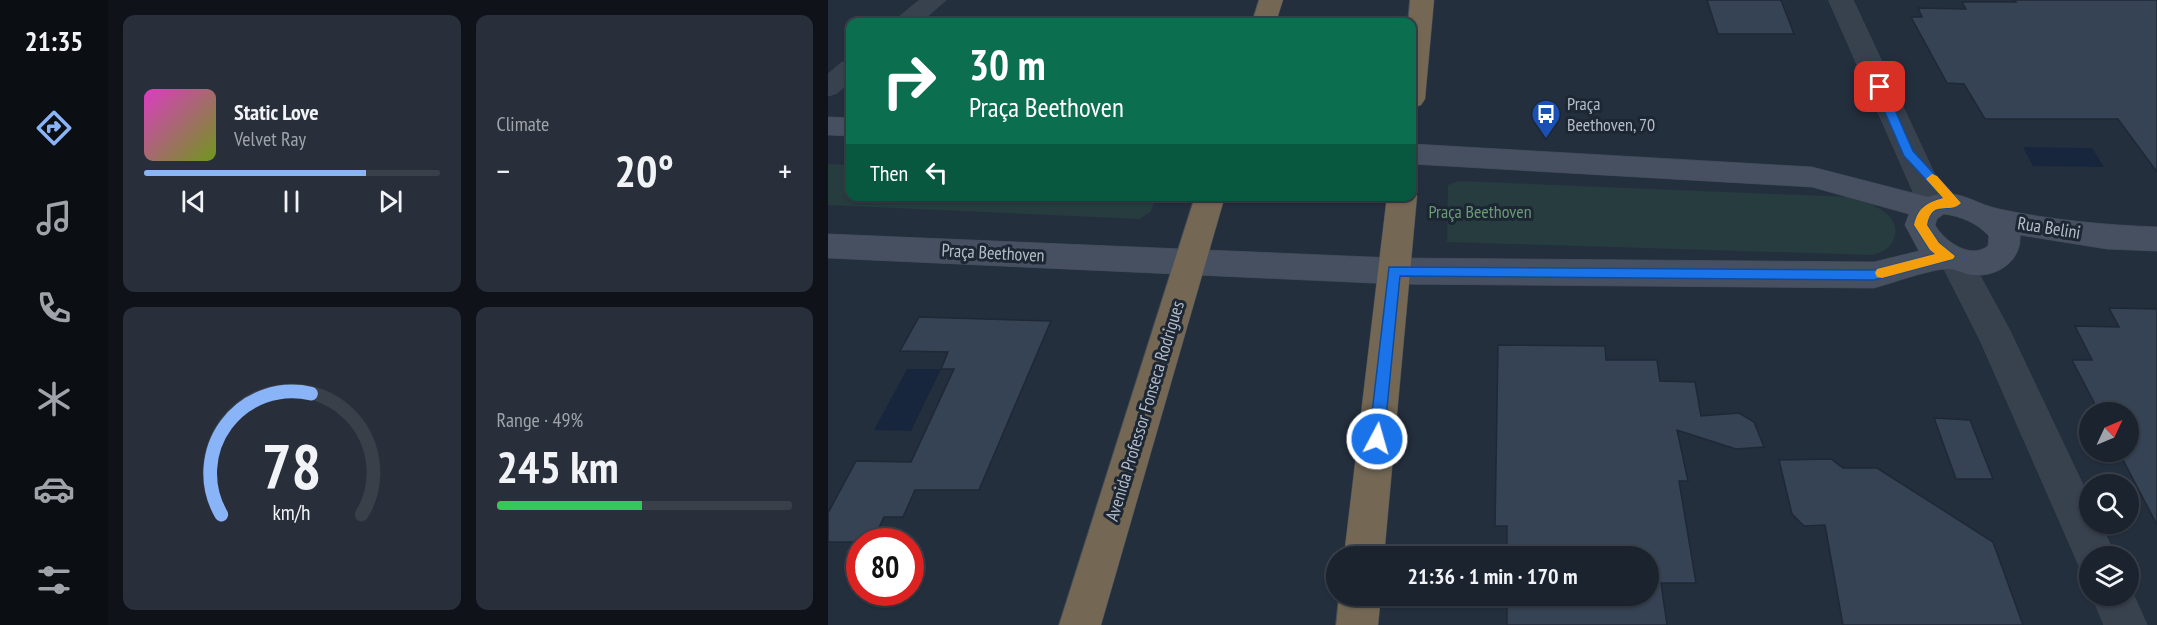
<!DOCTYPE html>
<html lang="en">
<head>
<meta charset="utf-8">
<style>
	:root { --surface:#1b232e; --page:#282f3a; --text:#f1f3f6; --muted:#a0a4aa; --line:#39404a; --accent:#8ab4f8 }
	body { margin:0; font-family:"PT Sans Narrow",sans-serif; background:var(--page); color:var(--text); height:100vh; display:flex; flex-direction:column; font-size:22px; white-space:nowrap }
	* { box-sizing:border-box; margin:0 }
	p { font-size:20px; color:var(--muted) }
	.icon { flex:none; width:33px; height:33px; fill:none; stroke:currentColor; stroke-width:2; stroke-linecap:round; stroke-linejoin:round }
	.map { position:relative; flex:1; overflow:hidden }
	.sheet { display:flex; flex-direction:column; gap:15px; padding:15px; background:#0f1319; width:720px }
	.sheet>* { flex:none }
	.banner { position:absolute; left:18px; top:18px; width:570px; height:183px; border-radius:12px; box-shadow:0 2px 4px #0004,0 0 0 2px var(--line); background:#0b6e4f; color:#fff; overflow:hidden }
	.needle { width:39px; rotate:46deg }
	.fabs { position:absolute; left:1251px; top:402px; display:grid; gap:12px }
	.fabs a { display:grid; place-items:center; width:60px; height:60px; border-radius:50%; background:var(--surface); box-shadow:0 2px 4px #0004,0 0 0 2px var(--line); font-size:30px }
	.speed { position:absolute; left:18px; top:528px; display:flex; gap:12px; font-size:30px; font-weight:700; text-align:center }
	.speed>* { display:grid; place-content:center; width:78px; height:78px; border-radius:50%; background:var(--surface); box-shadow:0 2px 4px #0004,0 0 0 2px var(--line); line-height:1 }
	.speed .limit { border:9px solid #d22; background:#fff; color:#111 }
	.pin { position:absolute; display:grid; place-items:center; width:51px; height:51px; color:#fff; margin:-26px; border-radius:12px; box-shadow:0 3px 9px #0006 }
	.me { position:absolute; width:66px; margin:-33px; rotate:6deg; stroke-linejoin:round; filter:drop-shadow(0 0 4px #0008) }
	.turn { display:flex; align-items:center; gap:21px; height:126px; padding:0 24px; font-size:27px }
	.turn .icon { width:78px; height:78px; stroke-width:2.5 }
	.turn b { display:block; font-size:42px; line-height:51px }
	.then { display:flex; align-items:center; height:57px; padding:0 24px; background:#0003; gap:12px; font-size:22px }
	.big { font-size:45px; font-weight:700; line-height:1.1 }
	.sheet .widget { flex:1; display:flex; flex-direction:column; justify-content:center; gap:9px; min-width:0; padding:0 21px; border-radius:12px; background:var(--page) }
	.sheet .dial { align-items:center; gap:0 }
	.dial svg { height:156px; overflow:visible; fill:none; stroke:var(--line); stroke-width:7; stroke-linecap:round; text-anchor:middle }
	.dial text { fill:var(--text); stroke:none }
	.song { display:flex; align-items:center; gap:18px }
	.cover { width:72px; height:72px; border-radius:9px; background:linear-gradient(135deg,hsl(310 70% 55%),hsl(80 70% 35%)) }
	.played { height:6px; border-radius:3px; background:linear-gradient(90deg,var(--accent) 75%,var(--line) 75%) }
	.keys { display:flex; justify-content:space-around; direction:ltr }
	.heat { display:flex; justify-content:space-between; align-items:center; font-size:33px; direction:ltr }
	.charge { height:9px; border-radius:4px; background:linear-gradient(90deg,#34c759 49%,var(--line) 0) }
	.sheet .tiles { flex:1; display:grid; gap:15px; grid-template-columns:repeat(2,1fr) }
	.trip { position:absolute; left:498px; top:546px; width:333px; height:60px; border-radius:30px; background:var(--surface); box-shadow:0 2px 4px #0004,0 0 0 2px var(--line); font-weight:700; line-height:60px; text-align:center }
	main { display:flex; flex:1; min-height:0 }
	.tabs { display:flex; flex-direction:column; width:108px; justify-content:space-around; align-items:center; background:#0b0e12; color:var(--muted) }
	.tabs .icon { width:42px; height:42px }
	.tabs .selected { color:var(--accent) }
	.tabs b { font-size:27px; color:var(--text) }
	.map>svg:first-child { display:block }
	.green { fill:#263c3f }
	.water { fill:#17263c }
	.building { fill:#364354; stroke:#1f2835; stroke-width:1.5 }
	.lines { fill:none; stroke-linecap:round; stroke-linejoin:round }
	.street-casing { stroke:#414a57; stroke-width:1 }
	.secondary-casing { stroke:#414a57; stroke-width:1 }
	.highway-casing { stroke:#434c59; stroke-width:1 }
	.street { fill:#38414e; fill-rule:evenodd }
	.secondary { fill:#465061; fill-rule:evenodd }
	.highway { fill:#746855; fill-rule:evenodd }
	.route { fill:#1a73e8; stroke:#114b97; stroke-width:1.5 }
	.slow { fill:#f59e0b }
	.labels { text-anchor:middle; stroke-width:6; stroke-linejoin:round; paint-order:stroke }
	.poi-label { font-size:18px; fill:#b4bcc9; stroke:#1d2633; text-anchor:start }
	.park-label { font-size:18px; fill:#6b9a76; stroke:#1d2633 }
	.street-label { font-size:18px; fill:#b4bcc9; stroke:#1d2633 }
</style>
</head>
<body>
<main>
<nav class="tabs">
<b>21:35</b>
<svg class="icon selected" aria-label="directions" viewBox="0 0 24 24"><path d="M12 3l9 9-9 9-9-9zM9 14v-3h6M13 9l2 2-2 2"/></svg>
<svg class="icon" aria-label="music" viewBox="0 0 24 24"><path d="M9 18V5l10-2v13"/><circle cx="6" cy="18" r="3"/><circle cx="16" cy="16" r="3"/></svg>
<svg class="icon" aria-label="phone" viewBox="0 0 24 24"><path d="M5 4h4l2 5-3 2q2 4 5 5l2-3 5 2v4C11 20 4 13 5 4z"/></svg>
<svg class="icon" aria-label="climate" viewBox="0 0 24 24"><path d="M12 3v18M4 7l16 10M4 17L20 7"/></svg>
<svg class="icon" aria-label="car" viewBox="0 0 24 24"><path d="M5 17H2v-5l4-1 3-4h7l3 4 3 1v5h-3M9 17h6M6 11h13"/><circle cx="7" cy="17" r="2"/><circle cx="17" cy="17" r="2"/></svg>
<svg class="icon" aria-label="filters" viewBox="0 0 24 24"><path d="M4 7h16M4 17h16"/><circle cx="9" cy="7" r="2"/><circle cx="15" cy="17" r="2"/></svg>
</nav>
<section class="sheet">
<div class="tiles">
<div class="widget">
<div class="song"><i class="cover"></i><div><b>Static Love</b><p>Velvet Ray</p></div></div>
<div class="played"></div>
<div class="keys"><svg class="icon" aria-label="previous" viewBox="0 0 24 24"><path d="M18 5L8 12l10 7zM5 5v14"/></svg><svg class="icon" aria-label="pause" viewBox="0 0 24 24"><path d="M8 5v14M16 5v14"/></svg><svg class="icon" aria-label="next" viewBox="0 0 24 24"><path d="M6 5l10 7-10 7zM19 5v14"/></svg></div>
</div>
<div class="widget"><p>Climate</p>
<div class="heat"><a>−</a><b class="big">20°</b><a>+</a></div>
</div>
<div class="widget dial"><svg viewBox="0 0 100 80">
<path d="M14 69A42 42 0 1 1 86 69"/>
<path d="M14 69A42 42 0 0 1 60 7" stroke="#8ab4f8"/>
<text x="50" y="56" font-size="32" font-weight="700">78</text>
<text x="50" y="72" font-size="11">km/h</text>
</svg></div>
<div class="widget"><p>Range · 49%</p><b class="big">245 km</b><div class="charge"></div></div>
</div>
</section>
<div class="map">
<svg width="1329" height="625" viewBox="0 0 1329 625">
	<rect width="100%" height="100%" fill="#242f3e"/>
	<g class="green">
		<path d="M0,164L22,165V196L328,197L323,211L312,219L0,205Z"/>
		<path d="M631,181L1022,197C1040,202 1075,214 1066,238C1063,249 1054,252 1044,255L619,242L620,185Z"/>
	</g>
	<g class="water">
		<path d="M1195,147L1264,148L1276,167L1205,166Z"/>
		<path d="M79,369H113L83,431L46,430Z"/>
	</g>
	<g class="building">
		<path d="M879,0H953L966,34H890Z"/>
		<path d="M1186,0H1329V172L1290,119H1157L1136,84L1119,83L1083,17H1094L1090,8L1138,9L1134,2H1188Z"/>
		<path d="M1281,308L1329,309V525L1291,452H1300V412H1271L1244,360H1264L1247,326L1291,327Z"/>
		<path d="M91,317L223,321L151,490H87L75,517H56L44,542H0V513L28,461L83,462L126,369H113L120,352L72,351Z"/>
		<path d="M670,345L777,346L778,360H829L832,381L867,382L873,416L911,413L926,422L936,447L908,449L849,430L860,481H851L868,583H833L839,625H679V596H820V556H679V526H667Z"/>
		<path d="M1106,418L1142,420L1165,479H1128Z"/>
		<path d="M1003,459L1015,468H1049L1165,542L1195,625H1015L997,525L976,526L964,514L951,460Z"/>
	</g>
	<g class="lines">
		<g class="street-casing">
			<g id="street">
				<path d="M92,0H118L93,22H67L71,17Z"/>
				<path d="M1001,0H1025L1121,205L1116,213L1106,216L1096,213L1091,205Z"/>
				<path d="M22,61V82L9,93L0,96V74L13,63Z"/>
				<path d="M1127,247L1138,250L1181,329L1262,500V524H1273L1287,556H1262V574L1253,570L1153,342L1111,259L1116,250Z"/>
				<path d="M1300,583L1319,625H1276L1264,596H1300Z"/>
			</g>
		</g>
		<g class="secondary-casing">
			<g id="secondary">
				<path d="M0,117L22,118V136L0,135Z"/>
				<path d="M584,144L984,167L1100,197C1131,187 1143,203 1171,209C1223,220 1276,225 1329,227V251L1279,249L1192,235C1194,260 1170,277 1146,275C1137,275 1127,268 1119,269C1103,269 1064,283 1046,288L566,284L0,258V234L566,258L1046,262L1091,251L1077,225L1081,214L984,187L584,164ZM1116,214C1133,216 1149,223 1161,236L1160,246C1142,260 1116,241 1107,225L1109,219Z"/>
			</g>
		</g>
		<g class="highway-casing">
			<g id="highway">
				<path d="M431,0H455L448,22H424Z"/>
				<path d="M582,0H606L597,99L593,105L584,108V22H580Z"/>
				<path d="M584,188L589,196L556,556H516L559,196H584Z"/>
				<path d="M367,196H397L273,625H231Z"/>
				<path d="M511,596H553L550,625H508Z"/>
			</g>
		</g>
		<use href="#street" class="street"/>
		<use href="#secondary" class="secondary"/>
		<use href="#highway" class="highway"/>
	</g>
	<path class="route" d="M1052,84L1057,87L1085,151L1133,203C1122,215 1104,198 1099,225L1111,243L1127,256L1125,259L1046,280L572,276L556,439L554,444L549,446L543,444L541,439L561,267L1046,270L1107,254L1102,250L1086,225C1090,207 1099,203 1115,198L1076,156L1046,87Z"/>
	<path class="slow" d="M1104,174L1109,176L1133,203C1122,215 1104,198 1099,225L1111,243L1127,256L1125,259L1054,278L1049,277L1047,273L1049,269L1107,254L1102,250L1086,225C1090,207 1099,203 1115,198L1098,179Z"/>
	<defs>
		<g id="bus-pin" transform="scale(1.5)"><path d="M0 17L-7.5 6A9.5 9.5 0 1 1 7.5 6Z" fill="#1a4fb4" stroke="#1d2633"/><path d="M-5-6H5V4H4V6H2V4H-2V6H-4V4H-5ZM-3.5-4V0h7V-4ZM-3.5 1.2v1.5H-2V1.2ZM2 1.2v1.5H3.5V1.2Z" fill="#fff"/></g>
	</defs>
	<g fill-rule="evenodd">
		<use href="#bus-pin" x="718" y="114"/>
	</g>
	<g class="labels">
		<g class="poi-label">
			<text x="739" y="110">Praça<tspan x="739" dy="21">Beethoven, 70</tspan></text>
		</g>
		<g class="park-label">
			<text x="652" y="218">Praça Beethoven</text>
		</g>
		<g class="street-label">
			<text transform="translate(1221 228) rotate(9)" y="6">Rua Belini</text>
			<text transform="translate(165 253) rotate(3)" y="6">Praça Beethoven</text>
			<text transform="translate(317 411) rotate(-73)" y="6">Avenida Professor Fonseca Rodrigues</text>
		</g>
	</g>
</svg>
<div class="fabs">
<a><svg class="needle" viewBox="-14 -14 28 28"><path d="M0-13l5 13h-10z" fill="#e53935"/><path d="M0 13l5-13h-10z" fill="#a0a4aa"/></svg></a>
<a><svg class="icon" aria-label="search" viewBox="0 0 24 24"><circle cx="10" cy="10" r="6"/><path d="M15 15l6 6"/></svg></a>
<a><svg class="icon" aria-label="layers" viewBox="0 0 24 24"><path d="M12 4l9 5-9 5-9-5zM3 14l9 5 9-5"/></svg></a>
</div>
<div class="speed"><div class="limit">80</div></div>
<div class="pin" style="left:1052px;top:87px;background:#d93025"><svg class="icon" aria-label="arrive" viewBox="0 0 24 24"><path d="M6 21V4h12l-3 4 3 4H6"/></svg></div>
<svg class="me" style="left:549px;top:439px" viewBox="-20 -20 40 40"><circle r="17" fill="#1a73e8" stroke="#fff" stroke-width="3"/><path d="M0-11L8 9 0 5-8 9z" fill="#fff"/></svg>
<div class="trip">21:36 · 1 min · 170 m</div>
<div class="banner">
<div class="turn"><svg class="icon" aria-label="right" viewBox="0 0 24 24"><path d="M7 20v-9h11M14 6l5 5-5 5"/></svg><div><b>30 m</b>Praça Beethoven</div></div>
<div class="then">Then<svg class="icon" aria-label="left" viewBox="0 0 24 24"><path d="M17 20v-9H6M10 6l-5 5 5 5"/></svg></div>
</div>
</div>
</main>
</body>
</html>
